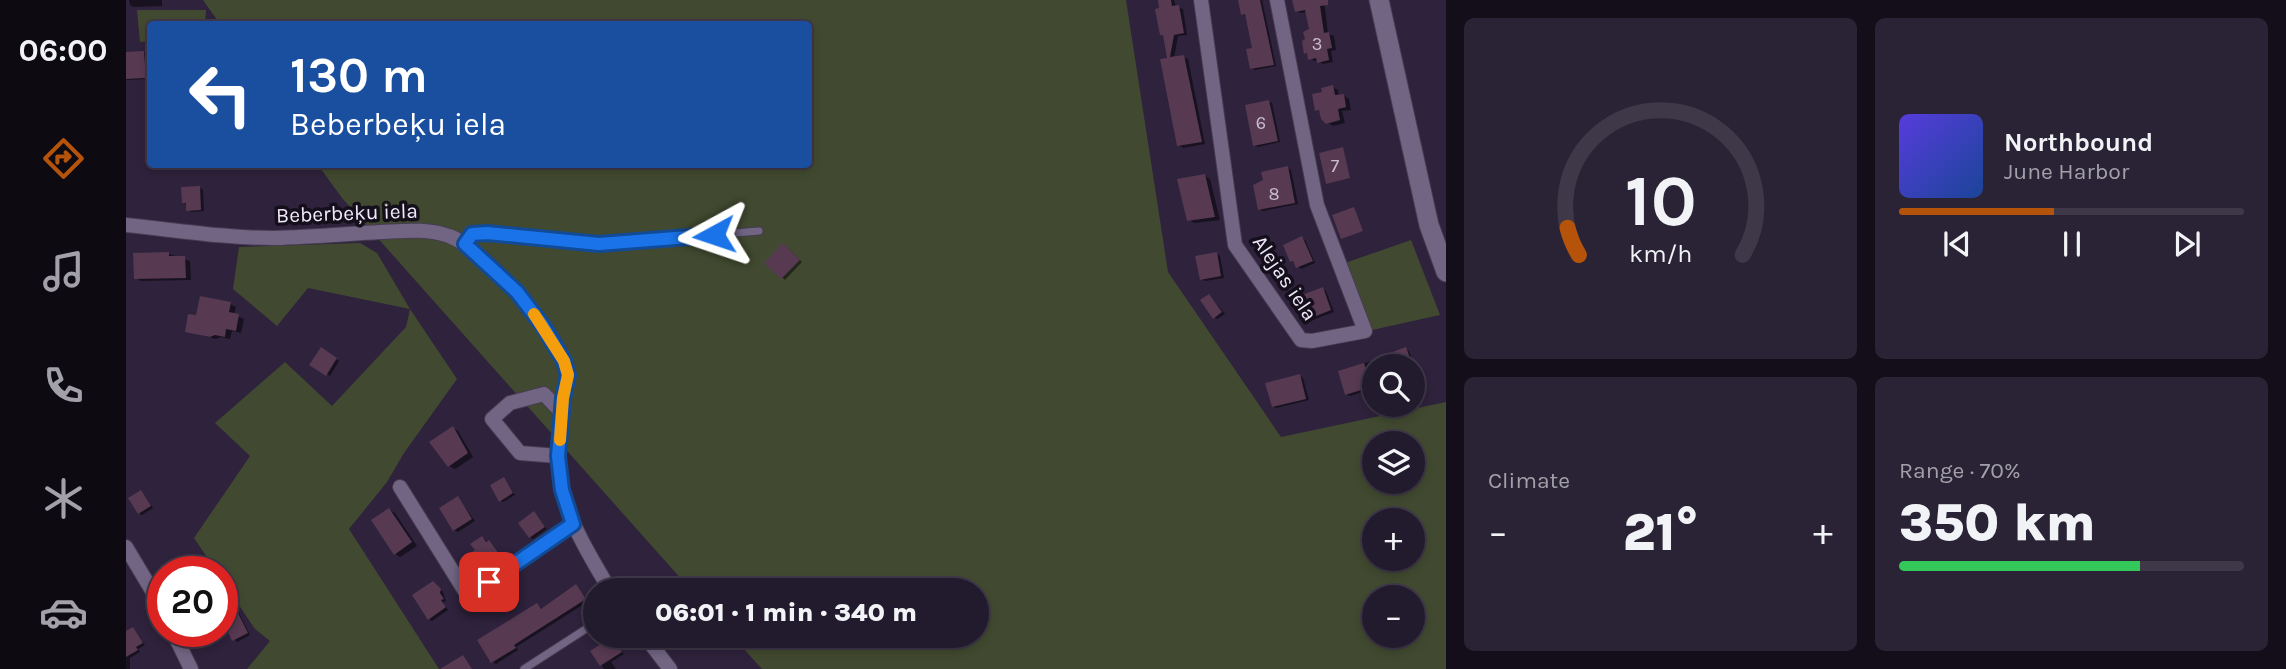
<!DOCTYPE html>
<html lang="en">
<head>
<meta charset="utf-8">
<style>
	:root { --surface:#221a2d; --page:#2a2335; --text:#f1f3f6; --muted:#a2a1aa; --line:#3f3849; --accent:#b45309 }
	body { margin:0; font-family:Karla,sans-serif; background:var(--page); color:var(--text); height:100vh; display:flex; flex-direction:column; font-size:26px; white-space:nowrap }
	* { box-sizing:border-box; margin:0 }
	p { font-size:23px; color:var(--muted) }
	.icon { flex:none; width:38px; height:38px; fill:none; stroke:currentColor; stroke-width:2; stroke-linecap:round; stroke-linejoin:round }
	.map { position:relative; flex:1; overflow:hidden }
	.side { display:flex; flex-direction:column; gap:18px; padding:18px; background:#130e19; width:840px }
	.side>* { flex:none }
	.top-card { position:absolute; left:21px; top:21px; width:665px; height:147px; border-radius:7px; box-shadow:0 4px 10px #0003,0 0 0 2px var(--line); background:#1a4fa0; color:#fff; overflow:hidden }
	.tools { position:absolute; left:1236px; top:354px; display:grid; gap:14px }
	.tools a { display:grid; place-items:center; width:63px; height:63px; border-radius:50%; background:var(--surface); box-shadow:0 4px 10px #0003,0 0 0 2px var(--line); font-size:35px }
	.speed { position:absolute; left:21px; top:556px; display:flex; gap:14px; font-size:35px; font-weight:700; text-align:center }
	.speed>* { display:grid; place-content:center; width:91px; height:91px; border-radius:50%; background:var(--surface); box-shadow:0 4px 10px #0003,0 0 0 2px var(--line); line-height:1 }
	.speed .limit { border:10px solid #d22; background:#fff; color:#111 }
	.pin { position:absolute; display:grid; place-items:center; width:60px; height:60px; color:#fff; margin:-30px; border-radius:14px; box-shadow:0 4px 10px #0006 }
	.me { position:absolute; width:77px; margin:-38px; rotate:265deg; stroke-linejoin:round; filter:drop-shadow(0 0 5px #0008) }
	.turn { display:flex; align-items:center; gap:24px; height:147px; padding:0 28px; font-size:32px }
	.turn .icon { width:91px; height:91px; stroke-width:2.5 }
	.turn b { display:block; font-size:49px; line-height:60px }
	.big { font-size:52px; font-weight:800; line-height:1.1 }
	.side .widget { flex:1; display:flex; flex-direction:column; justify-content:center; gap:10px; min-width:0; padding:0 24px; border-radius:10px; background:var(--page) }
	.side .dial { align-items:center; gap:0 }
	.dial svg { height:182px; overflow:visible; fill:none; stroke:var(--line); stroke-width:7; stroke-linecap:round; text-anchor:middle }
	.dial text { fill:var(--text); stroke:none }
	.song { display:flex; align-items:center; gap:21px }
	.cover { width:84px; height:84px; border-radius:10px; background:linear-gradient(135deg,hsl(250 70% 55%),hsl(220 70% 35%)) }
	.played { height:7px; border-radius:4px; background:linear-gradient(90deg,var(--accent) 45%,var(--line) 45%) }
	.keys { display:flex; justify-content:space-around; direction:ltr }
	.heat { display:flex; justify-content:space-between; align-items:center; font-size:38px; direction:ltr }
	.charge { height:10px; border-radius:5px; background:linear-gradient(90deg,#34c759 70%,var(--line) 0) }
	.side .tiles { flex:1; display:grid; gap:18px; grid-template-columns:repeat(2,1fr) }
	.trip { position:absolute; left:457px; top:578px; width:406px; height:70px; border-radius:35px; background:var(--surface); box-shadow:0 4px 10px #0003,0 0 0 2px var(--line); font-weight:800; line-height:70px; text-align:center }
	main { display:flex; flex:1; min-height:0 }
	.tabs { display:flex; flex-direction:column; width:126px; justify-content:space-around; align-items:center; background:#0e0a12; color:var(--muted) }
	.tabs .icon { width:49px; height:49px }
	.tabs .active { color:var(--accent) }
	.tabs b { font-size:32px; color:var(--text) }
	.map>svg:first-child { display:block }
	.green { fill:#414a30; fill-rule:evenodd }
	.shadow { fill:#0007 }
	.building { fill:#573952 }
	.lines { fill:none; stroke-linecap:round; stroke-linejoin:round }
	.service-casing { stroke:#463c52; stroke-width:9 }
	.minor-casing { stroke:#463c52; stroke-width:16 }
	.secondary-casing { stroke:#463c52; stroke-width:21 }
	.service { stroke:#716583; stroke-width:7 }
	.minor { stroke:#716583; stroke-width:14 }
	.secondary { stroke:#716583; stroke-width:19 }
	.route-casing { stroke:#114b97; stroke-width:18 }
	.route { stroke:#1a73e8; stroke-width:12 }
	.slow { stroke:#f59e0b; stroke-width:12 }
	.labels { text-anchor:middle; stroke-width:7; stroke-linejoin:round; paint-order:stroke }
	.number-label { font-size:18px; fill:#cabdd1 }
	.street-label { font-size:21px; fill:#f0e9fb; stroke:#140f1a }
</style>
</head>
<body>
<main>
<nav class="tabs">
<b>06:00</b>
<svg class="icon active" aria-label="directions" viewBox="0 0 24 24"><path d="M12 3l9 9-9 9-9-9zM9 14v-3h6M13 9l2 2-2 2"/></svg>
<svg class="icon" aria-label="music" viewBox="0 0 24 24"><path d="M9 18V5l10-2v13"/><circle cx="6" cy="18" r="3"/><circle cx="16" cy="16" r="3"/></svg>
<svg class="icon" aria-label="phone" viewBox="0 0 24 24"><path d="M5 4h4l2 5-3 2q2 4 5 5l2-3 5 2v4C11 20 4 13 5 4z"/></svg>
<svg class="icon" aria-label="climate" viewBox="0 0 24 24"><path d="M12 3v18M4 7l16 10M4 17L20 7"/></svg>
<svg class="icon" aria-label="car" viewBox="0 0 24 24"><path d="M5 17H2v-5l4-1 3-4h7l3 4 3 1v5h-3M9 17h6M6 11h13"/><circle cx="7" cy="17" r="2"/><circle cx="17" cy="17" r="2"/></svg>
</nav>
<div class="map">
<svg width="1320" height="669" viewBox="0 0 1320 669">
	<rect width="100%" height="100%" fill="#2e223c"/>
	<g class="green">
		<path d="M77,0H1000L1042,272L1155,437L1320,402V669H636L605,635H850V590H565L216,198L192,165L682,164V24H94ZM1248,443H1286V481H1248ZM1248,520H1286V558H1248ZM1248,597H1286V635H1248Z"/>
		<path d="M11,10H80L79,24H24V41L14,42Z"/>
		<path d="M1285,240L1314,315L1246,330L1219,263Z"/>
		<path d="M234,243L251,253L284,309L331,379L278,453L261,482L223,529L313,669H121L144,641L129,629L96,580V572H91L68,538L124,456L89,423L159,362L206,406L280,327L284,309L182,288L151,326L107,289L113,247Z"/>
	</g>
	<g class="shadow">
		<path d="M3,0H36V6L7,7L4,5Z"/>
		<path d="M1034,0H1048L1050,7L1057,9L1061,35L1052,36L1048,58L1057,57L1062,59L1079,144L1057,148L1053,145L1043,59L1040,37L1035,34Z"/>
		<path d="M1113,0H1136L1150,66L1129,70L1125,68L1128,49L1120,16L1117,14Z"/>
		<path d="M1168,0H1198L1202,34L1208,36L1210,50L1205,51L1207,62L1197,64L1192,61H1188L1180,53L1185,30L1181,12L1175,13L1170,11Z"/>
		<path d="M18,52L21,54L22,79L0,80V53Z"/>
		<path d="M1206,87L1212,90L1213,96L1217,95L1223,99L1225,110L1216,111L1219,123L1207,126L1201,122L1196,112L1191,110L1198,93Z"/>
		<path d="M1143,102L1146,103L1154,142L1132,147L1129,145Z"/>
		<path d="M22,108H24V134L23,133Z"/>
		<path d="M1162,168L1165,170L1172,204L1137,211L1133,209Z"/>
		<path d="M1079,176L1084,179L1094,220L1068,223L1063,219Z"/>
		<path d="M74,188L77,190L78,211L65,212L58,202Z"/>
		<path d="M1176,238L1179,240L1189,263L1175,269L1166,261Z"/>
		<path d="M661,247L676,262L659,280L641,263Z"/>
		<path d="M43,254L64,261L65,280L15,281L10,278Z"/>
		<path d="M1091,254L1094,256L1098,278L1079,281L1075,279Z"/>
		<path d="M1197,289L1200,291L1208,312L1184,321L1181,319Z"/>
		<path d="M1084,296L1099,314L1091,319L1088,317Z"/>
		<path d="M104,304L110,307L108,315L118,319L115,333L106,331L104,339L95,337L90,339L61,331L71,318Z"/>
		<path d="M1280,349L1283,351L1296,388L1286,392V366H1248V388L1224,396L1220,394L1214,372Z"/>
		<path d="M195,350L213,361L204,376L186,364Z"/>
		<path d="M1174,376L1177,378L1183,400L1150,408L1147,406Z"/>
		<path d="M327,428L332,431L347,457L329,469L323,466Z"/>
		<path d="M378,479L389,495L377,502L374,500Z"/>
		<path d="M15,492L27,508L16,515L13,513Z"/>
		<path d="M332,498L349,521L332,532L328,530Z"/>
		<path d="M264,510L269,513L291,546L274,557L269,554Z"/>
		<path d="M408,514L421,529L407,539L404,537Z"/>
		<path d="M356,538L366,544L376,557L361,568L358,566Z"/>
		<path d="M310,585L317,592L320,601L317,602L322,610L306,621L303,619Z"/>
		<path d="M450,586L463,601L390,647L392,650L370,664L367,662L411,605L417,610Z"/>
		<path d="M105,601L108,603L124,635L111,642L104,632L78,644L75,642L70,632H96Z"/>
		<path d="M7,629L19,645L12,649L14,652L4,658V669H0V633Z"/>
		<path d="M486,639L498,654L485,662L490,669H478L467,652Z"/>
	</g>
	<g class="building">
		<path d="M1032,0H1045L1046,6L1053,5L1058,33L1048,35L1044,57L1058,55L1076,142L1051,146L1034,59L1041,58L1037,35H1034L1029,9L1033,8Z"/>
		<path d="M1112,0H1134L1148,65L1124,69L1120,49L1126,48L1119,14L1115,15Z"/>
		<path d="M1166,0H1202V5L1194,6L1198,33L1203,32L1206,48L1201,49L1203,60L1191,63L1190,58L1182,60L1181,53L1178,54L1176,41L1179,39L1177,32L1183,29L1179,10L1169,12Z"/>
		<path d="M18,51L20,78L0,79V52Z"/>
		<path d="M1207,85L1209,95L1218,94L1220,107L1212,109L1214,120L1200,124L1195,119L1193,110L1189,111L1186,94L1196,92L1195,88Z"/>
		<path d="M1143,100L1152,141L1127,146L1119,105Z"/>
		<path d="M1217,147L1224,178L1200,184L1193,153Z"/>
		<path d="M1162,166L1169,203L1132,210L1127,185L1137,180L1135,172Z"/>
		<path d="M1079,174L1089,217L1061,221L1051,179Z"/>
		<path d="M74,186L75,210L60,211V203H56L55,187Z"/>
		<path d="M1228,207L1237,231L1215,239L1206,215Z"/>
		<path d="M1176,236L1187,261L1170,268L1167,261L1164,262L1157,245Z"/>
		<path d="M657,243L674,260L655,279L638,263Z"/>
		<path d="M43,252V256H59L60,278L8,279L7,253Z"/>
		<path d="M1091,252L1095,276L1074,280L1069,256Z"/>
		<path d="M1197,287L1205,310L1180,320L1171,297Z"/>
		<path d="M1083,294L1096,312L1087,319L1074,300Z"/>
		<path d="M74,296L105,302L103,312L113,314L110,331L100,329L99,337L89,335L84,337L59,332L62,314L70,315Z"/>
		<path d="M195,347L211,358L200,376L183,365Z"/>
		<path d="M1280,347L1287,366H1256L1253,357Z"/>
		<path d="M1238,363L1245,387L1219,395L1212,371Z"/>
		<path d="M1174,374L1180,399L1146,407L1139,383Z"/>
		<path d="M327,426L342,453L322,467L303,442Z"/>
		<path d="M378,477L387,493L373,502L364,485Z"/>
		<path d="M15,490L25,506L12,514L2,498Z"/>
		<path d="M332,496L346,519L327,531L313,508Z"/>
		<path d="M263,508L286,542L268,555L245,520Z"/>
		<path d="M408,511L419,527L403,538L392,523Z"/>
		<path d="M356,536L360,542L363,540L374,555L357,567L346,552L349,550L344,544Z"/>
		<path d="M307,581L315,589L314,593L318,599L315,600L320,607L302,620L286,595Z"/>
		<path d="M450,584L460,599L388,645L390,648L365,663L351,640L411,603L415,609Z"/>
		<path d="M105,599L122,633L106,641L101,630L96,633V603Z"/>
		<path d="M7,627L17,643L10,647L12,650L0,657V631Z"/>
		<path d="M486,637L496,652L474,666L464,651Z"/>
		<path d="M337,655L346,669H314Z"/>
	</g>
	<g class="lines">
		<g class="service-casing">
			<g id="service">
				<path d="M339,244L347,234L361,233L473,244L633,231"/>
				<path d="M398,669L469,623"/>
			</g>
		</g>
		<g class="minor-casing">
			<g id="minor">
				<path d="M1075,0L1109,245L1175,340L1186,341L1239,331L1191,205L1151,0"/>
				<path d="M0,225C49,230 99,238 148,238C183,237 219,234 254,232C277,231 301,228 323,236C356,247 438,338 442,374C442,382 438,392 437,400C435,417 434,435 433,453C430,503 459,548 484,590"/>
				<path d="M432,456L394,453L366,419L384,403L418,394L436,413"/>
				<path d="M274,487L342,596L447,524"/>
				<path d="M0,547L37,609"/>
				<path d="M47,632L65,669"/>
				<path d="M518,635L544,669"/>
			</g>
		</g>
		<g class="secondary-casing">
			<path id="secondary" d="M1253,0L1303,225L1320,272"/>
		</g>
		<use href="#service" class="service"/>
		<use href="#minor" class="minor"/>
		<use href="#secondary" class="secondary"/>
	</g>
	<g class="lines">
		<g class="route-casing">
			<path id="route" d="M363,582L447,524L436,490L432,456L437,398L442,375L438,361L417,326L391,292L339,244L346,234L361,233L473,244L588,235"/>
		</g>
		<use href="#route" class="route"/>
		<path class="slow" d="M408,314L438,361L442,375L437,398L434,440"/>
	</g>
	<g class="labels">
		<g class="number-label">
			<text x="1191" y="50">3</text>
			<text x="1135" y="129">6</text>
			<text x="1209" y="172">7</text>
			<text x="1148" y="200">8</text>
		</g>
		<g class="street-label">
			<text transform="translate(221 213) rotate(-2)" y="7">Beberbeķu iela</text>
			<text transform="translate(1159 278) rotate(56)" y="7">Alejas iela</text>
		</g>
	</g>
</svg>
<div class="tools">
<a><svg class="icon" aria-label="search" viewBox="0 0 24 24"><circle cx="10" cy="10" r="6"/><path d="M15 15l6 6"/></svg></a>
<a><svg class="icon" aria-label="layers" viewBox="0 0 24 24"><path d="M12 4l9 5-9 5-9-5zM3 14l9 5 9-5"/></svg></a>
<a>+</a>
<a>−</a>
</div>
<div class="speed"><div class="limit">20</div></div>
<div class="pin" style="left:363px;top:582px;background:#d93025"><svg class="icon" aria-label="arrive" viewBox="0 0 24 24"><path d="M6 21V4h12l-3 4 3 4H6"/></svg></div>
<svg class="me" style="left:588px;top:235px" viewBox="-20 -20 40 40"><path d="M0-17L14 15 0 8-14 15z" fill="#1a73e8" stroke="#fff" stroke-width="4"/></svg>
<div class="trip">06:01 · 1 min · 340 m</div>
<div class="top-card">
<div class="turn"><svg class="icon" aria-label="left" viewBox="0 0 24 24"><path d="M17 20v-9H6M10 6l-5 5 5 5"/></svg><div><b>130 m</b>Beberbeķu iela</div></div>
</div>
</div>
<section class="side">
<div class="tiles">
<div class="widget dial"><svg viewBox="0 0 100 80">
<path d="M14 69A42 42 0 1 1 86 69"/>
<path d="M14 69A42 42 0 0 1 9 57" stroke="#b45309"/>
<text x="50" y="56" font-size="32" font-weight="700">10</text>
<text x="50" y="72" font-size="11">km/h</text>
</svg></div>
<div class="widget">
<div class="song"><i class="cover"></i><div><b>Northbound</b><p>June Harbor</p></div></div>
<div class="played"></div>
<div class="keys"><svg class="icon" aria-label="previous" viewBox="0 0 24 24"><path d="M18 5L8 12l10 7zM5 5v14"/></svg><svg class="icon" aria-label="pause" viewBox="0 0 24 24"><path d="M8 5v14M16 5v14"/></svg><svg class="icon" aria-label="next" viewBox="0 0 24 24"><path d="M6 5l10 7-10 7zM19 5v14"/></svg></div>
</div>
<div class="widget"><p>Climate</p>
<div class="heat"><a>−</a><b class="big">21°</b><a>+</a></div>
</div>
<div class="widget"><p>Range · 70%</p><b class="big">350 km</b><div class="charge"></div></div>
</div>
</section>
</main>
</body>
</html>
